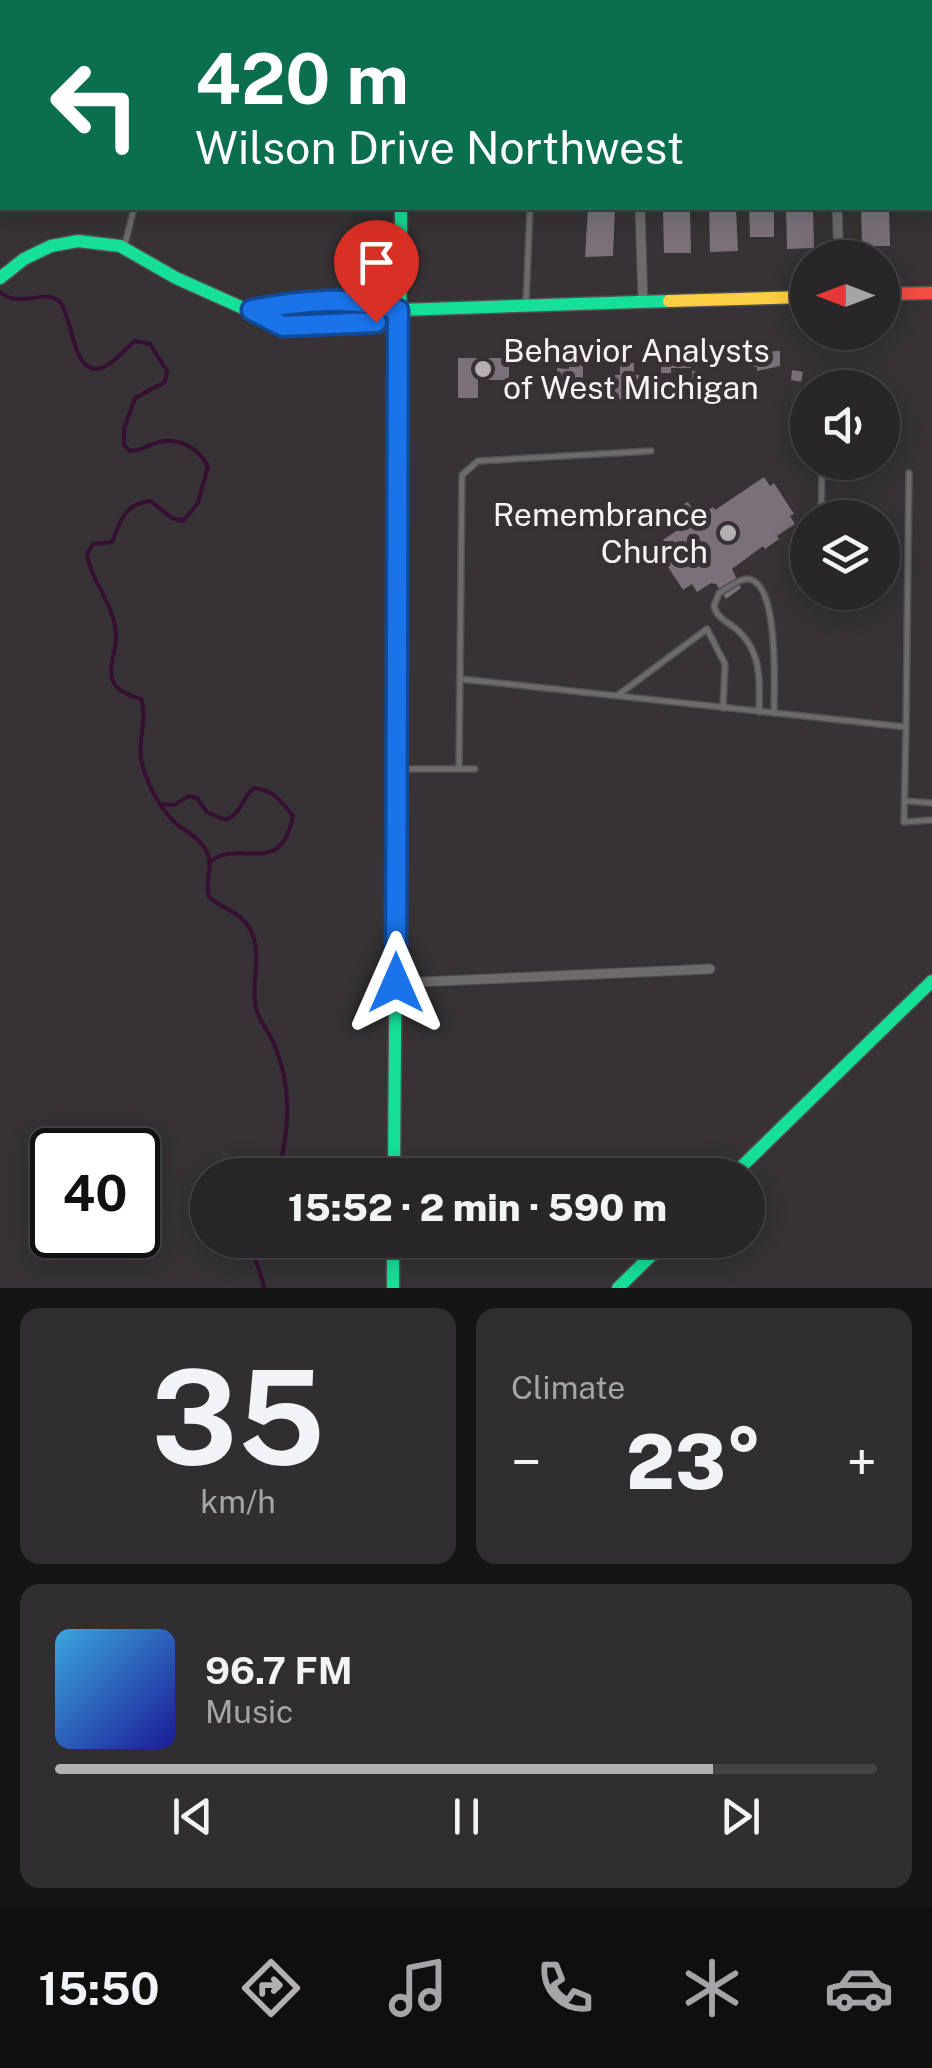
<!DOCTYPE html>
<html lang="en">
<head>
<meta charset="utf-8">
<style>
	:root { --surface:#282628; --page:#302e30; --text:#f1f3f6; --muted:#a5a5a8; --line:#444345; --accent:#b3afb2 }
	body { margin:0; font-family:"Public Sans",sans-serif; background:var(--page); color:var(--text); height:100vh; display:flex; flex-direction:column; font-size:38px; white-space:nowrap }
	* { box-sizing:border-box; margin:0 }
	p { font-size:32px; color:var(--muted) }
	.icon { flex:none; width:55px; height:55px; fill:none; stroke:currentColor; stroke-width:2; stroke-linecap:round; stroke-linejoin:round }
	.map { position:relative; height:1288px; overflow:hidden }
	.sheet { display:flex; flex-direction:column; gap:20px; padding:20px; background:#161516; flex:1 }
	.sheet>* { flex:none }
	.top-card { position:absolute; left:0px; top:0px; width:932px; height:210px; box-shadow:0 5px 25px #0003,0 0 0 2px var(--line); background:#0b6e4f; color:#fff; overflow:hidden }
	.needle { width:65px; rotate:270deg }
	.controls { position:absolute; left:790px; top:240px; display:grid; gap:20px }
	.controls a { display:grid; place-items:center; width:110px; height:110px; border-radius:50%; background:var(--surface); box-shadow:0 5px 25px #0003,0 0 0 2px var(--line); font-size:50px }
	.speed { position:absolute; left:30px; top:1128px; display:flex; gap:20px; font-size:50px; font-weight:700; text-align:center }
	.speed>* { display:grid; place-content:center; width:130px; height:130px; border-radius:50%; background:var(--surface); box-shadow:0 5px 25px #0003,0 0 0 2px var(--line); line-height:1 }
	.speed .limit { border:5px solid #111; border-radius:15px; background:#fff; color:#111 }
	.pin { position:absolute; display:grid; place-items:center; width:85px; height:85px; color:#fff; margin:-102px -42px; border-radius:50% 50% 50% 0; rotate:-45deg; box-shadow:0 0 10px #0007 }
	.pin .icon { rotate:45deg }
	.me { position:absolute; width:110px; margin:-55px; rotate:0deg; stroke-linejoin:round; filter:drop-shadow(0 0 8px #0008) }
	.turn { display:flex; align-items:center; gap:35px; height:210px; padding:0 30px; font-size:45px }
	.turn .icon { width:130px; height:130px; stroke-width:2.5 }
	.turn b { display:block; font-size:70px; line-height:85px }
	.big { font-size:75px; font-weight:800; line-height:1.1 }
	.sheet .tile { flex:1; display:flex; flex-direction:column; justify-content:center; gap:15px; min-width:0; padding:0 35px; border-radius:20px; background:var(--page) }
	.sheet .dial { align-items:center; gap:0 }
	.dial b { font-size:130px; line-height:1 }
	.song { display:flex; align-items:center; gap:30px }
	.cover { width:120px; height:120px; border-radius:15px; background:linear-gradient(135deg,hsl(200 70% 55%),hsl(240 70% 35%)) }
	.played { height:10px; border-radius:5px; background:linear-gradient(90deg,var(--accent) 80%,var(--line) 80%) }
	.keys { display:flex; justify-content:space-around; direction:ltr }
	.heat { display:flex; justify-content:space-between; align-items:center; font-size:55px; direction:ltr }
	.sheet .tiles { flex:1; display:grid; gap:20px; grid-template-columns:1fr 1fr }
	.tile:last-child { grid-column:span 2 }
	.trip { position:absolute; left:190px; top:1158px; width:575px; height:100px; border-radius:50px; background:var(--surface); box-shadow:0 5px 25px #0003,0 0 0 2px var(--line); font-weight:800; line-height:100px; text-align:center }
	.tab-bar { display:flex; height:160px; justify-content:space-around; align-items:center; background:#100f10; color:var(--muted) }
	.tab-bar .icon { width:70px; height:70px }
	.tab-bar .on { color:var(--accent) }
	.tab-bar b { font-size:45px; color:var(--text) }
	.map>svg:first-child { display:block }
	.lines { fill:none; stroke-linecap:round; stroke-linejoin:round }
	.stream { stroke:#360f33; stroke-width:4 }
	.building { fill:#7b707a }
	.lane-casing { stroke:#514e50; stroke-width:8 }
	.street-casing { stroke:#514e50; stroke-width:11 }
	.fast-casing { stroke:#514e50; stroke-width:15 }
	.slow-casing { stroke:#514e50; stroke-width:15 }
	.jam-casing { stroke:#514e50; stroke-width:15 }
	.lane { stroke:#6d6a6c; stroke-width:5 }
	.street { stroke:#6d6a6c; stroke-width:9 }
	.fast { stroke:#16e098; stroke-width:12 }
	.slow { stroke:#ffcf43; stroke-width:12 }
	.jam { stroke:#f24e42; stroke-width:12 }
	.route-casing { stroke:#114b97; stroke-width:25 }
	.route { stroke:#1a73e8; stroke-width:18 }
	.poi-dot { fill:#b3afb2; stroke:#373136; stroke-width:4 }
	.labels { text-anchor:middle; stroke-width:10; stroke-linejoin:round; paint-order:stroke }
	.poi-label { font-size:32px; fill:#f6f2f6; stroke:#373136; text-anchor:start }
</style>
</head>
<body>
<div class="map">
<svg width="932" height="1288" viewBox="0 0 932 1288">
	<rect width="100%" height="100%" fill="#363235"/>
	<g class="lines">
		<g class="stream">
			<path d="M0,292C21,310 45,287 60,302C73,316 72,381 104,367C115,362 125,349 135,341L150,344L167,371L165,382L135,398L124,429V445L130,451C140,451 144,447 153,444C175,435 197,446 208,466L198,503L183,521L172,518L150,501C124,504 121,520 112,542L93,544L87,554C91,582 116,606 116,636C117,652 106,668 114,683C119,692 131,696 141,699C149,721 135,743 143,767C149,788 162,812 179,826C190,834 201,839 207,852C214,867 204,881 209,897C224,910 242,912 251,931C263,957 250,983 256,1009C260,1022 269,1032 274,1044C293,1088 289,1130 278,1175"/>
			<path d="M161,804L174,805L189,796L197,798L207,812L225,820C242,814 241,798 254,788C273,790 281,801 293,816C280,880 241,837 210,862"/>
			<path d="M251,1240C251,1255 261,1270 264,1288"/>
		</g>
	</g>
	<g class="building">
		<path d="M588,208H615L613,256L585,257Z"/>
		<path d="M786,208H813L814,248L787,249Z"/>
		<path d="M861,208H889L890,246H862Z"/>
		<path d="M736,209L738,251L710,252L709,210Z"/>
		<path d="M749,210H774V237H750Z"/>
		<path d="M663,211H690L691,253H664Z"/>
		<path d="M780,351V366L757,371V367H752L751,352Z"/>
		<path d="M661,354H690L691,368H671V373H661Z"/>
		<path d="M458,358H509V380H478V398H458Z"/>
		<path d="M620,363H634V375H648V399H607V375H620Z"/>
		<path d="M569,365H583V384H557V368L569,369Z"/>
		<path d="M792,370L803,372L801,382L791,380Z"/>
		<path d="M692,371H702L703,383H692Z"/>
		<path d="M764,477L770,486L774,483L794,514L790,516L795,524L777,536L779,539L765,549L763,546L732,569L741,588L726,599L716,584L711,583L697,592L692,584L683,590L659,553L668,547L663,540L678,530L669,515L672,510L688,502L698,517L713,507L715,510Z"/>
	</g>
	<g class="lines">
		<g class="lane-casing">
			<g id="lane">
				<path d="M315,0V2"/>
				<path d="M383,0L400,1"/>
				<path d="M629,0V2"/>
				<path d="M108,2V0"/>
				<path d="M124,248L134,208"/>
				<path d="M526,303L530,208"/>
				<path d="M821,518L822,473"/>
				<path d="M461,679L906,727L904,822L932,820"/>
				<path d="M618,695L707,629L725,664L723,708"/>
				<path d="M759,712C760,681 762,650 735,628C726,621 717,618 714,606L719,593C727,589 738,579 747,579C780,579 774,691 774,713"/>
				<path d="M906,727L909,473"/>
				<path d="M400,769H459L462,475L478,461L651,451"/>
				<path d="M459,769H475"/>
				<path d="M905,801L932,803"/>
				<path d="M322,1175C338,1159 370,1166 391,1167"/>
			</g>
		</g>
		<g class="street-casing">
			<g id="street">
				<path d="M640,208L643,303"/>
				<path d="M837,208L839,258"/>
				<path d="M253,310C299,301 353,295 399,310"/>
				<path d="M395,983L710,969"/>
			</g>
		</g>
		<g class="fast-casing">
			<g id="fast">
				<path d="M0,278L24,259L51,246L78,241L120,246L176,278L283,326L375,323L399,310L669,301"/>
				<path d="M394,1175L401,208"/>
				<path d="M733,1175L932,981"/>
				<path d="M393,1240V1288"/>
				<path d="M618,1288L667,1240"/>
			</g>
		</g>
		<g class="slow-casing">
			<g id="slow">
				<path d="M403,0V2"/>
				<path d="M669,301L808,297"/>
			</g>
		</g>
		<g class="jam-casing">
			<path id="jam" d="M882,294L932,293"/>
		</g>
		<use href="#lane" class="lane"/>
		<use href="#street" class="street"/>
		<use href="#fast" class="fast"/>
		<use href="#slow" class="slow"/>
		<use href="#jam" class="jam"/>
	</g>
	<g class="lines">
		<g class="route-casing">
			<path id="route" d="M376,322L283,326L252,310C299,301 353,295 398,310L396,983"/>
		</g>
		<use href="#route" class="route"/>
	</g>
	<g class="poi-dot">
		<circle cx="483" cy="369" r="10"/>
		<circle cx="728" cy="533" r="10"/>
	</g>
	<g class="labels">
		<g class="poi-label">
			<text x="503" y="362">Behavior Analysts<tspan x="503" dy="37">of West Michigan</tspan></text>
			<text x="708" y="526" text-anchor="end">Remembrance<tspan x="708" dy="37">Church</tspan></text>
		</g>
	</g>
</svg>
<div class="controls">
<a><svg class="needle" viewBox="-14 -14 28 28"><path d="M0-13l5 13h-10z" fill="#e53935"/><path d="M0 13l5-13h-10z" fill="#a5a5a8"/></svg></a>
<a><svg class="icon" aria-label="sound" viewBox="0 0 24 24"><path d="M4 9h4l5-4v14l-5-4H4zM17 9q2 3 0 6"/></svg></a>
<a><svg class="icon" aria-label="layers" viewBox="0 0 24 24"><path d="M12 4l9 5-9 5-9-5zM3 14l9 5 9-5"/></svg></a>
</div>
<div class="speed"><div class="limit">40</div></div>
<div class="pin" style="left:376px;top:322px;background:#d93025"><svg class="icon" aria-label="arrive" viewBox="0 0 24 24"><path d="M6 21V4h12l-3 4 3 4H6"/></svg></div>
<svg class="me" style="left:396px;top:983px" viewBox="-20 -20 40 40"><path d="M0-17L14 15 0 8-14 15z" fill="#1a73e8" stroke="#fff" stroke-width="4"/></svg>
<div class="trip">15:52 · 2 min · 590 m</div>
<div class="top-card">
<div class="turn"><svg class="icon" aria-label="left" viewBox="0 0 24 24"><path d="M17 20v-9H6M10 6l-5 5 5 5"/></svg><div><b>420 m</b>Wilson Drive Northwest</div></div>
</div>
</div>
<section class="sheet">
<div class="tiles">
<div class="tile dial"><b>35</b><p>km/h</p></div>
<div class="tile"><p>Climate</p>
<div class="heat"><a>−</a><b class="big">23°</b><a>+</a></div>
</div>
<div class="tile">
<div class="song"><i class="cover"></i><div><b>96.7 FM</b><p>Music</p></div></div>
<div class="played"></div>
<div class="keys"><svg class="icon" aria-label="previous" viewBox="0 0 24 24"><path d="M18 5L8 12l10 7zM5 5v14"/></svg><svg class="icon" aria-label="pause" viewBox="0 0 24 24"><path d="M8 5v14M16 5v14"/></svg><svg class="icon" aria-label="next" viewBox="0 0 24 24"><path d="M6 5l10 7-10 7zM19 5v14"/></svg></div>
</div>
</div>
</section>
<nav class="tab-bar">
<b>15:50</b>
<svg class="icon on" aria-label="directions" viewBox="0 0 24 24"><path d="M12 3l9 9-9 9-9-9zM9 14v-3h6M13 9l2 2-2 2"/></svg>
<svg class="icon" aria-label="music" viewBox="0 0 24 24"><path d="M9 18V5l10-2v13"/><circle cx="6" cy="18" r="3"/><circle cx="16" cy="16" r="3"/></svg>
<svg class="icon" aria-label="phone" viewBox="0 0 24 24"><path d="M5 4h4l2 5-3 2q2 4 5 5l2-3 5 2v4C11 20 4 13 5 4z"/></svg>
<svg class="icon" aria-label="climate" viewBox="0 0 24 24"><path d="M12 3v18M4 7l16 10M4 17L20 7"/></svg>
<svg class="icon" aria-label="car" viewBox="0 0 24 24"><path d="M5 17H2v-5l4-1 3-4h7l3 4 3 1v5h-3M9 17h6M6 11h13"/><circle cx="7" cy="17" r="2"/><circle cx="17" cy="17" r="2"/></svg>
</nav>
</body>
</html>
